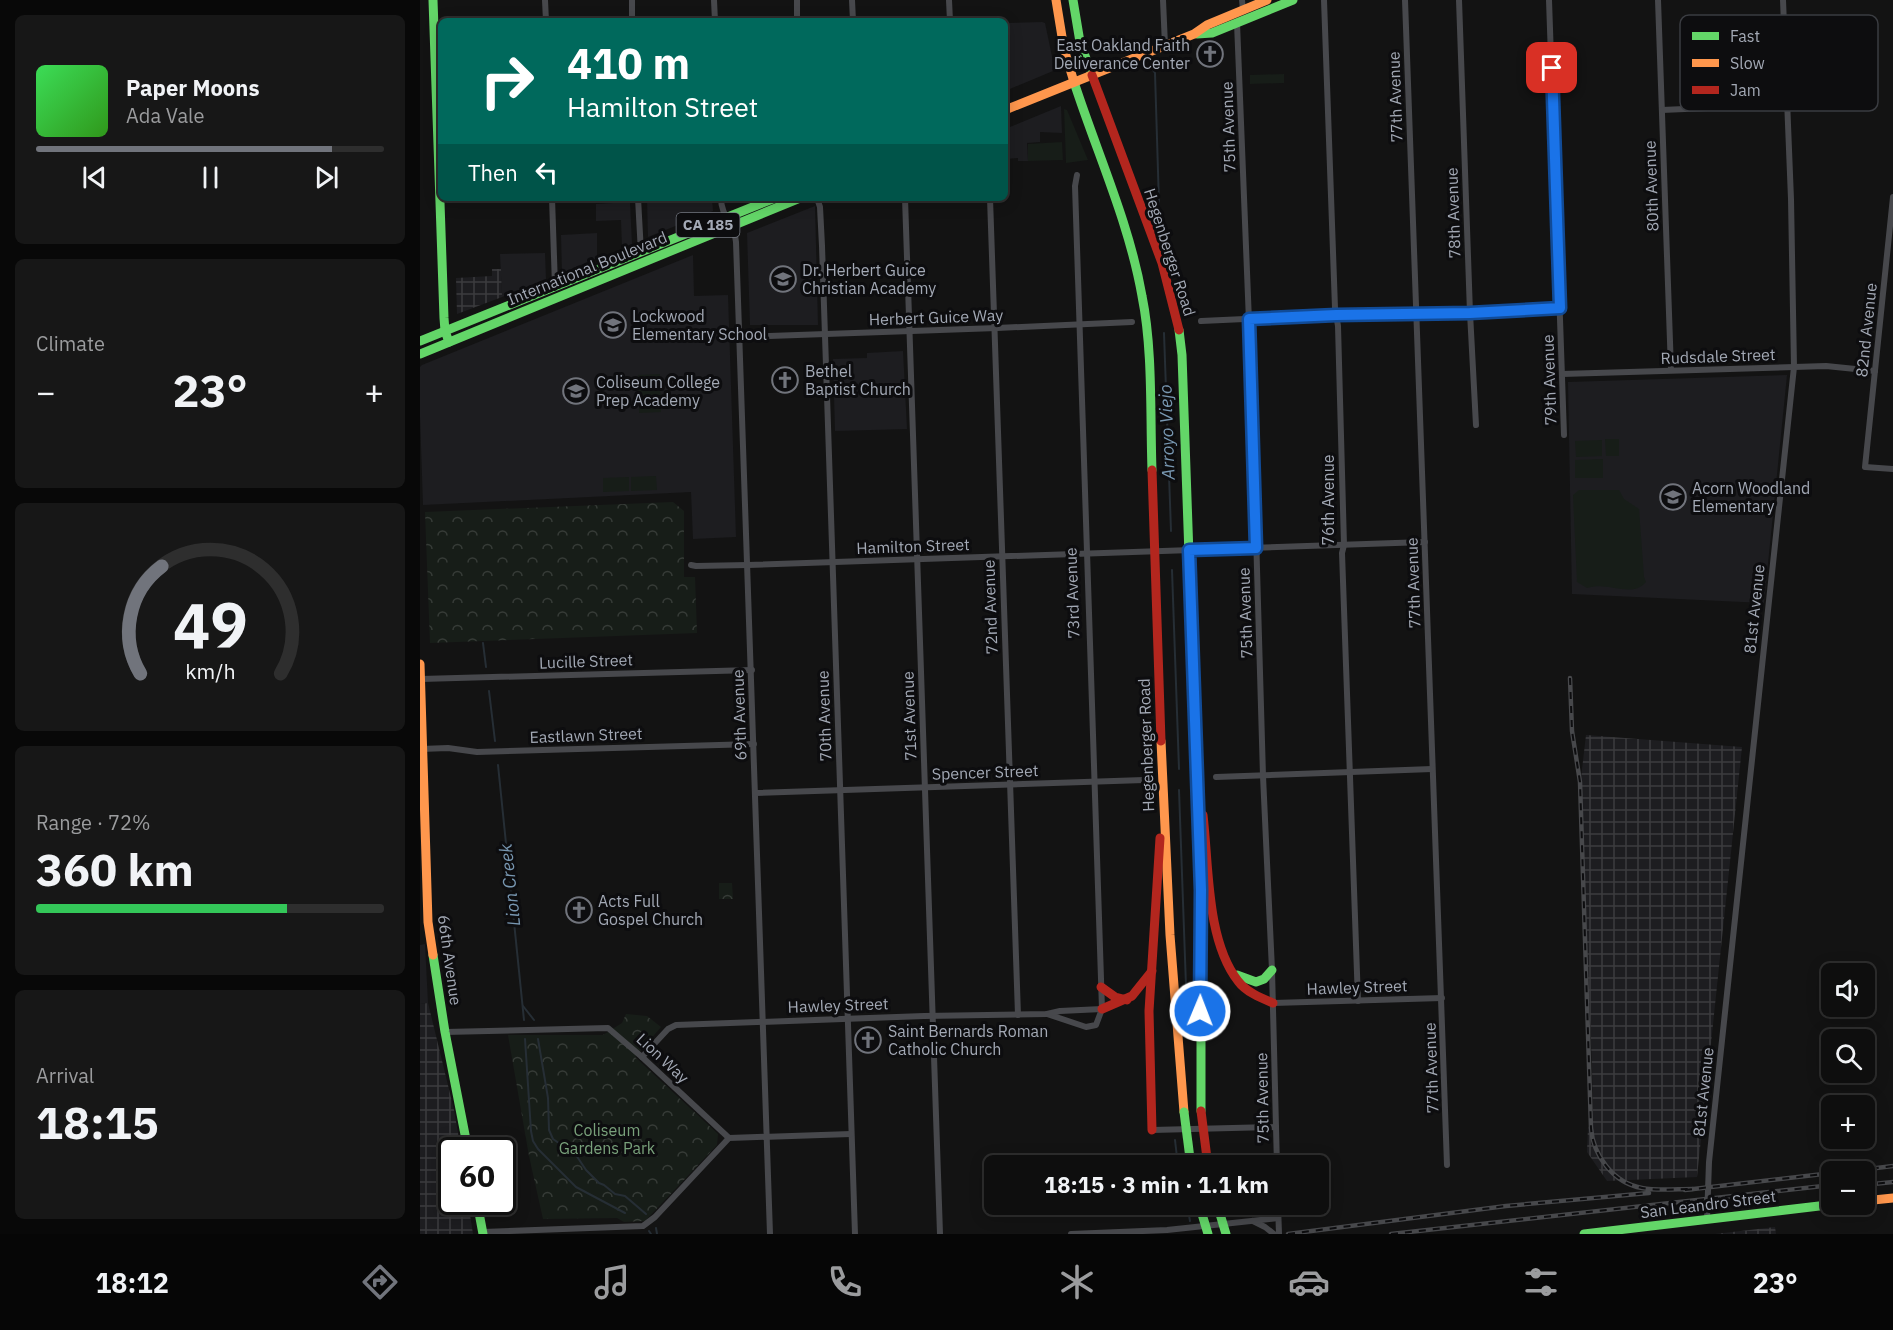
<!DOCTYPE html>
<html lang="en">
<head>
<meta charset="utf-8">
<style>
	:root { --surface:#0e0e0e; --page:#171717; --text:#f1f3f6; --muted:#9b9c9e; --line:#2e2e2e; --accent:#71747c }
	body { margin:0; font-family:"IBM Plex Sans",sans-serif; background:var(--page); color:var(--text); height:100vh; display:flex; flex-direction:column; font-size:22px; white-space:nowrap }
	* { box-sizing:border-box; margin:0 }
	p { font-size:20px; color:var(--muted) }
	.icon { flex:none; width:33px; height:33px; fill:none; stroke:currentColor; stroke-width:2; stroke-linecap:round; stroke-linejoin:round }
	.map { position:relative; flex:1; overflow:hidden }
	.sheet { display:flex; flex-direction:column; gap:15px; padding:15px; background:#080808; width:420px }
	.sheet>* { flex:none }
	.hud { position:absolute; left:18px; top:18px; width:570px; height:183px; border-radius:9px; box-shadow:0 3px 15px #0003,0 0 0 2px var(--line); background:#00695c; color:#fff; overflow:hidden }
	.fabs { position:absolute; left:1401px; top:963px; display:grid; gap:12px }
	.fabs a { display:grid; place-items:center; width:54px; height:54px; border-radius:9px; background:var(--surface); box-shadow:0 3px 15px #0003,0 0 0 2px var(--line); font-size:30px }
	.speed { position:absolute; left:18px; top:1137px; display:flex; gap:12px; font-size:30px; font-weight:700; text-align:center }
	.speed>* { display:grid; place-content:center; width:78px; height:78px; border-radius:50%; background:var(--surface); box-shadow:0 3px 15px #0003,0 0 0 2px var(--line); line-height:1 }
	.speed .limit { border:3px solid #111; border-radius:9px; background:#fff; color:#111 }
	.pin { position:absolute; display:grid; place-items:center; width:51px; height:51px; color:#fff; margin:-26px; border-radius:12px; box-shadow:0 3px 9px #0006 }
	.me { position:absolute; width:66px; margin:-33px; rotate:1deg; stroke-linejoin:round; filter:drop-shadow(0 0 4px #0008) }
	.turn { display:flex; align-items:center; gap:21px; height:126px; padding:0 30px; font-size:27px }
	.turn .icon { width:78px; height:78px; stroke-width:2.5 }
	.turn b { display:block; font-size:42px; line-height:51px }
	.then { display:flex; align-items:center; height:57px; padding:0 30px; background:#0003; gap:12px; font-size:22px }
	.big { font-size:45px; font-weight:700; line-height:1.1 }
	.sheet .widget { flex:1; display:flex; flex-direction:column; justify-content:center; gap:9px; min-width:0; padding:0 21px; border-radius:9px; background:var(--page) }
	.sheet .dial { align-items:center; gap:0 }
	.dial svg { height:156px; overflow:visible; fill:none; stroke:var(--line); stroke-width:7; stroke-linecap:round; text-anchor:middle }
	.dial text { fill:var(--text); stroke:none }
	.song { display:flex; align-items:center; gap:18px }
	.cover { width:72px; height:72px; border-radius:9px; background:linear-gradient(135deg,hsl(130 70% 55%),hsl(110 70% 35%)) }
	.played { height:6px; border-radius:3px; background:linear-gradient(90deg,var(--accent) 85%,var(--line) 85%) }
	.keys { display:flex; justify-content:space-around; direction:ltr }
	.heat { display:flex; justify-content:space-between; align-items:center; font-size:33px; direction:ltr }
	.charge { height:9px; border-radius:4px; background:linear-gradient(90deg,#34c759 72%,var(--line) 0) }
	.trip { position:absolute; left:564px; top:1155px; width:345px; height:60px; border-radius:9px; background:var(--surface); box-shadow:0 3px 15px #0003,0 0 0 2px var(--line); font-weight:700; line-height:60px; text-align:center }
	.menu { display:flex; height:96px; justify-content:space-around; align-items:center; background:#060606; color:var(--muted) }
	.menu .icon { width:42px; height:42px }
	.menu .active { color:var(--accent) }
	.menu b { font-size:27px; color:var(--text) }
	main { display:flex; flex:1; min-height:0 }
	.map>svg:first-child { display:block }
	.built { fill:#1d1d20 }
	.industrial { fill:url(#industrial-grid) }
	.grass { fill:#171d18 }
	.park { fill:url(#park-crowns) }
	.lines { fill:none; stroke-linecap:round; stroke-linejoin:round }
	.stream { stroke:#262e35; stroke-width:2 }
	.street { stroke:#47484c; stroke-width:6 }
	.fast { stroke:#63d668; stroke-width:9 }
	.slow { stroke:#ff974d; stroke-width:9 }
	.jam { stroke:#b3261e; stroke-width:9 }
	.rail-casing { stroke:#47484b; stroke-width:4.5 }
	.rail { stroke:#0d0d0f; stroke-width:2; stroke-dasharray:7; stroke-linecap:butt }
	.fast-bridge { stroke:#63d668; stroke-width:9 }
	.jam-bridge { stroke:#b3261e; stroke-width:9 }
	.route-casing { stroke:#114b97; stroke-width:15 }
	.route { stroke:#1a73e8; stroke-width:10 }
	.labels { text-anchor:middle; stroke-width:6; stroke-linejoin:round; paint-order:stroke }
	.shield { fill:#0d0d0f; stroke:#767a83; stroke-width:1.5 }
	.shield-label { font-size:15px; font-weight:bold; fill:#a3a9b5 }
	.poi-label { font-size:16px; fill:#a3a9b5; stroke:#0d0d0f; text-anchor:start }
	.street-label { font-size:16px; fill:#a3a9b5; stroke:#0d0d0f }
	.park-label { font-size:16px; fill:#79a17b; stroke:#0d0d0f }
	.water-label { font-size:18px; font-style:italic; fill:#7897b1; stroke:#0d0d0f }
	.key { fill:#0d0d0f; stroke:#3a3c41; stroke-width:1.5 }
	.key-label { font-size:16px; fill:#a3a9b5 }
</style>
</head>
<body>
<main>
<section class="sheet">
<div class="widget">
<div class="song"><i class="cover"></i><div><b>Paper Moons</b><p>Ada Vale</p></div></div>
<div class="played"></div>
<div class="keys"><svg class="icon" aria-label="previous" viewBox="0 0 24 24"><path d="M18 5L8 12l10 7zM5 5v14"/></svg><svg class="icon" aria-label="pause" viewBox="0 0 24 24"><path d="M8 5v14M16 5v14"/></svg><svg class="icon" aria-label="next" viewBox="0 0 24 24"><path d="M6 5l10 7-10 7zM19 5v14"/></svg></div>
</div>
<div class="widget"><p>Climate</p>
<div class="heat"><a>−</a><b class="big">23°</b><a>+</a></div>
</div>
<div class="widget dial"><svg viewBox="0 0 100 80">
<path d="M14 69A42 42 0 1 1 86 69"/>
<path d="M14 69A42 42 0 0 1 25 14" stroke="#71747c"/>
<text x="50" y="56" font-size="32" font-weight="700">49</text>
<text x="50" y="72" font-size="11">km/h</text>
</svg></div>
<div class="widget"><p>Range · 72%</p><b class="big">360 km</b><div class="charge"></div></div>
<div class="widget"><p>Arrival</p><b class="big">18:15</b></div>
</section>
<div class="map">
<svg width="1473" height="1234" viewBox="0 0 1473 1234">
	<defs>
		<pattern id="industrial-grid" width="8" height="8" patternUnits="userSpaceOnUse" patternTransform="scale(1.5)"><rect width="8" height="8" fill="#1d1d20"/><path d="M0 4h8M4 0v8" fill="none" stroke="#3b3b3e"/></pattern>
		<pattern id="park-crowns" width="20" height="18" patternUnits="userSpaceOnUse" patternTransform="scale(1.5)"><rect width="20" height="18" fill="#171d18"/><path d="M2 6a3 3 0 1 1 6 0M12 15a3 3 0 1 1 6 0" fill="none" stroke="#363b37"/></pattern>
	</defs>
	<rect width="100%" height="100%" fill="#131313"/>
	<g class="built">
		<path d="M622,22L625,23L634,66L633,71L585,91V23Z"/>
		<path d="M641,106L642,133L620,132V142L607,143L608,161H598V158L585,159V129Z"/>
		<path d="M227,198H292L293,211L228,237Z"/>
		<path d="M210,202L212,244L202,248L201,220L176,221V204Z"/>
		<path d="M395,206L398,325H330L327,233Z"/>
		<path d="M177,233V258L142,273L141,235Z"/>
		<path d="M125,253L126,279L82,297L80,254Z"/>
		<path d="M273,255L274,296L308,295L316,537L273,539L271,492L3,505L0,416V367L2,365Z"/>
		<path d="M483,351L487,429L415,431L413,359L447,358V353Z"/>
		<path d="M1367,375L1344,603L1152,594L1148,382Z"/>
		<path d="M5,944L8,1003L0,1004V945Z"/>
	</g>
	<g class="industrial">
		<path d="M72,269H81L82,297L37,314L36,278L72,276Z"/>
		<path d="M1166,735L1322,747L1277,1177L1187,1181L1167,1152L1168,1127L1173,1126L1172,1067L1160,787Z"/>
		<path d="M8,1003L34,1110L41,1150H32V1202H48L53,1234H0V1004Z"/>
		<path d="M1355,1227L1356,1234H1295Z"/>
	</g>
	<g class="grass">
		<path d="M864,74V83L830,84V75Z"/>
		<path d="M644,109L647,110L668,160L646,163Z"/>
		<path d="M642,142L643,160L608,161V144Z"/>
		<path d="M240,374V386L218,387V375Z"/>
		<path d="M240,388L241,399L219,401L218,389Z"/>
		<path d="M241,400V412L219,413V402Z"/>
		<path d="M1185,439H1199V456H1186Z"/>
		<path d="M1182,440V456L1156,457L1155,441Z"/>
		<path d="M1183,459V478H1155V460Z"/>
		<path d="M236,476L237,490L211,491V477Z"/>
		<path d="M209,477V491L183,492V478Z"/>
		<path d="M1159,490H1199L1204,499L1219,509L1224,577L1226,582C1211,599 1190,581 1167,588L1157,582L1153,495Z"/>
	</g>
	<g class="park">
		<path d="M253,502L264,511V577H275L277,633L10,643L5,512Z"/>
		<path d="M299,883H312L313,899H299Z"/>
		<path d="M206,1014L227,1016L241,1027L215,1057L298,1134L297,1145L225,1221L204,1222L197,1218L123,1219L109,1156L88,1035H183L202,1023Z"/>
	</g>
	<g class="lines">
		<g class="stream">
			<path d="M733,70L735,73L739,204"/>
			<path d="M744,333L751,531"/>
			<path d="M752,570L759,769"/>
			<path d="M63,643L66,667"/>
			<path d="M69,691L75,741"/>
			<path d="M78,765L104,1020"/>
			<path d="M759,790L766,986"/>
			<path d="M103,1006L114,1020"/>
			<path d="M105,1039L111,1131L113,1141L118,1149L156,1187L205,1213"/>
			<path d="M118,1039L128,1098L129,1130L133,1139L156,1155L166,1170L179,1183L184,1185L195,1194L205,1196L226,1214"/>
			<path d="M755,1140L758,1166"/>
			<path d="M767,1204L770,1221"/>
			<path d="M236,1228L237,1234"/>
			<path d="M229,1231L231,1234"/>
		</g>
		<g class="street">
			<path d="M125,0L126,21"/>
			<path d="M212,0V21"/>
			<path d="M294,0L295,21"/>
			<path d="M377,0V21"/>
			<path d="M432,0L433,21"/>
			<path d="M529,0L530,21"/>
			<path d="M743,0L745,45"/>
			<path d="M822,0L823,10"/>
			<path d="M904,0L915,308L918,326L924,545L922,553L938,1001"/>
			<path d="M985,0L1027,1165"/>
			<path d="M1039,0L1050,313L1056,425"/>
			<path d="M1129,0L1144,435"/>
			<path d="M1238,0L1251,370"/>
			<path d="M817,23L832,396L843,776L852,970L857,1166"/>
			<path d="M1242,110L1355,105L1366,102"/>
			<path d="M1473,197L1445,467L1473,469"/>
			<path d="M132,198L135,286"/>
			<path d="M218,198L221,253"/>
			<path d="M301,198C301,217 315,225 316,242L350,1234"/>
			<path d="M397,198L400,207L402,246L435,1234"/>
			<path d="M485,198L520,1234"/>
			<path d="M570,198L598,1015"/>
			<path d="M781,321L916,315L1050,313L1140,308"/>
			<path d="M320,337L577,328L712,322"/>
			<path d="M1142,374L1406,366L1455,371"/>
			<path d="M271,565L276,566L328,565L1005,542"/>
			<path d="M1,679L332,670"/>
			<path d="M1,749L28,748L57,752L334,744"/>
			<path d="M796,777L1012,769"/>
			<path d="M335,793L724,780"/>
			<path d="M853,1003L1022,998"/>
			<path d="M627,1014L666,1027L676,1025L682,1009L655,186L657,175"/>
			<path d="M25,1032L188,1028L222,1057L309,1138L431,1134"/>
			<path d="M222,1057L248,1029L256,1025L504,1016L627,1014L640,1011L682,1009"/>
			<path d="M732,1130L856,1127"/>
			<path d="M858,1204L859,1234"/>
			<path d="M1287,1219L1289,1162L1374,367L1371,199L1363,0"/>
			<path d="M833,1221L845,1227L854,1234"/>
			<path d="M63,1232L223,1226L235,1217L309,1138"/>
			<path d="M651,1234L747,1230L858,1218"/>
		</g>
		<g class="fast">
			<path d="M13,0L24,318L25,331L29,342"/>
			<path d="M653,0L660,42L672,75"/>
			<path d="M777,34L792,33L873,0"/>
			<path d="M654,82C677,153 709,222 722,296C733,350 730,415 732,470"/>
			<path d="M759,330L762,355L773,670"/>
			<path d="M0,341L355,198"/>
			<path d="M0,354L380,198"/>
			<path d="M13,955L25,1032L48,1150"/>
			<path d="M817,975L836,982L844,979L852,970"/>
			<path d="M781,988V1111"/>
			<path d="M57,1202L63,1234"/>
			<path d="M1164,1234L1416,1204"/>
		</g>
		<g class="slow">
			<path d="M636,0L644,49L654,82"/>
			<path d="M585,110L774,34L787,25L847,0"/>
			<path d="M0,664L8,922L13,955"/>
			<path d="M773,670L781,890V988"/>
			<path d="M741,741L750,935L764,1112"/>
			<path d="M1444,1201L1473,1198"/>
		</g>
		<g class="jam">
			<path d="M672,75L742,263L759,330"/>
			<path d="M732,470L741,741"/>
			<path d="M783,815C789,865 786,940 818,981C826,992 841,998 853,1003"/>
			<path d="M681,987L695,997L707,1000"/>
			<path d="M682,1009L712,996L732,971"/>
			<path d="M732,1130L729,1011L740,838"/>
		</g>
		<g class="rail-casing">
			<g id="rail">
				<path d="M1150,678L1152,731L1160,782L1171,1128C1173,1155 1193,1183 1222,1188C1238,1191 1256,1189 1273,1189"/>
				<path d="M1424,1172L1473,1166"/>
				<path d="M1444,1185L1473,1182"/>
				<path d="M1265,1190L1412,1173"/>
				<path d="M868,1234L1086,1206L1229,1193"/>
				<path d="M971,1234L1412,1185"/>
			</g>
		</g>
		<use href="#rail" class="rail"/>
		<g class="fast-bridge">
			<path d="M764,1112L771,1166"/>
			<path d="M779,1204L788,1234"/>
			<path d="M797,1204L806,1234"/>
		</g>
		<path class="jam-bridge" d="M781,1111L788,1166"/>
	</g>
	<g class="lines">
		<g class="route-casing">
			<path id="route" d="M780,1011L781,890L769,550L836,548L829,319L916,315L1050,313L1140,308L1132,68"/>
		</g>
		<use href="#route" class="route"/>
	</g>
	<defs>
		<g id="church-ring" transform="scale(1.35)"><circle r="9.5" fill="#0d0d0f" stroke="#71747c" stroke-width="1.5"/><path d="M-1.2-6h2.4v3.5h3.3v2.4h-3.3V6h-2.4V-.1h-3.3v-2.4h3.3Z" fill="#71747c"/></g>
		<g id="school-ring" transform="scale(1.35)"><circle r="9.5" fill="#0d0d0f" stroke="#71747c" stroke-width="1.5"/><path d="M0-5L7-2L0 1L-7-2ZM-4 1L0 2.5L4 1V4Q0 6-4 4Z" fill="#71747c"/></g>
	</defs>
	<g fill-rule="evenodd">
		<use href="#church-ring" x="790" y="54"/>
		<use href="#school-ring" x="363" y="279"/>
		<use href="#school-ring" x="193" y="325"/>
		<use href="#church-ring" x="365" y="380"/>
		<use href="#school-ring" x="156" y="391"/>
		<use href="#school-ring" x="1253" y="497"/>
		<use href="#church-ring" x="159" y="910"/>
		<use href="#church-ring" x="448" y="1040"/>
	</g>
	<g class="labels">
		<rect class="shield" x="256.5" y="213" width="63" height="24" rx="4.5"/>
		<g class="shield-label">
			<text x="288" y="230">CA 185</text>
		</g>
		<g class="poi-label">
			<text x="770" y="51" text-anchor="end">East Oakland Faith<tspan x="770" dy="18">Deliverance Center</tspan></text>
			<text x="382" y="276">Dr. Herbert Guice<tspan x="382" dy="18">Christian Academy</tspan></text>
			<text x="212" y="322">Lockwood<tspan x="212" dy="18">Elementary School</tspan></text>
			<text x="385" y="377">Bethel<tspan x="385" dy="18">Baptist Church</tspan></text>
			<text x="176" y="388">Coliseum College<tspan x="176" dy="18">Prep Academy</tspan></text>
			<text x="1272" y="494">Acorn Woodland<tspan x="1272" dy="18">Elementary</tspan></text>
			<text x="178" y="907">Acts Full<tspan x="178" dy="18">Gospel Church</tspan></text>
			<text x="468" y="1037">Saint Bernards Roman<tspan x="468" dy="18">Catholic Church</tspan></text>
		</g>
		<g class="street-label">
			<text transform="translate(975 97) rotate(-92)" y="6">77th Avenue</text>
			<text transform="translate(808 127) rotate(-92)" y="6">75th Avenue</text>
			<text transform="translate(1231 186) rotate(-92)" y="6">80th Avenue</text>
			<text transform="translate(1033 213) rotate(-92)" y="6">78th Avenue</text>
			<text transform="translate(750 252) rotate(72)" y="6">Hegenberger Road</text>
			<text transform="translate(167 268) rotate(-22)" y="6">International Boulevard</text>
			<text transform="translate(516 317) rotate(-2)" y="6">Herbert Guice Way</text>
			<text transform="translate(1446 330) rotate(-84)" y="6">82nd Avenue</text>
			<text transform="translate(1298 356) rotate(-2)" y="6">Rudsdale Street</text>
			<text transform="translate(1129 380) rotate(-92)" y="6">79th Avenue</text>
			<text transform="translate(908 500) rotate(-90)" y="6">76th Avenue</text>
			<text transform="translate(493 546) rotate(-2)" y="6">Hamilton Street</text>
			<text transform="translate(993 583) rotate(-92)" y="6">77th Avenue</text>
			<text transform="translate(652 593) rotate(-92)" y="6">73rd Avenue</text>
			<text transform="translate(570 607) rotate(-92)" y="6">72nd Avenue</text>
			<text transform="translate(1334 609) rotate(-84)" y="6">81st Avenue</text>
			<text transform="translate(825 613) rotate(-92)" y="6">75th Avenue</text>
			<text transform="translate(166 661) rotate(-2)" y="6">Lucille Street</text>
			<text transform="translate(319 715) rotate(-92)" y="6">69th Avenue</text>
			<text transform="translate(404 716) rotate(-92)" y="6">70th Avenue</text>
			<text transform="translate(489 716) rotate(-92)" y="6">71st Avenue</text>
			<text transform="translate(166 735) rotate(-2)" y="6">Eastlawn Street</text>
			<text transform="translate(726 745) rotate(-92)" y="6">Hegenberger Road</text>
			<text transform="translate(565 772) rotate(-2)" y="6">Spencer Street</text>
			<text transform="translate(30 960) rotate(82)" y="6">66th Avenue</text>
			<text transform="translate(937 987) rotate(-2)" y="6">Hawley Street</text>
			<text transform="translate(418 1005) rotate(-2)" y="6">Hawley Street</text>
			<text transform="translate(243 1058) rotate(43)" y="6">Lion Way</text>
			<text transform="translate(1011 1068) rotate(-92)" y="6">77th Avenue</text>
			<text transform="translate(1283 1092) rotate(-84)" y="6">81st Avenue</text>
			<text transform="translate(842 1098) rotate(-91)" y="6">75th Avenue</text>
			<text transform="translate(1288 1204) rotate(-7)" y="6">San Leandro Street</text>
		</g>
		<g class="park-label">
			<text x="187" y="1136">Coliseum<tspan x="187" dy="18">Gardens Park</tspan></text>
		</g>
		<g class="water-label">
			<text transform="translate(747 432) rotate(-92)" y="6">Arroyo Viejo</text>
			<text transform="translate(90 885) rotate(-96)" y="6">Lion Creek</text>
		</g>
	</g>
	<rect x="1260" y="15" width="198" height="96" rx="9" class="key"/>
	<rect x="1272" y="32" width="27" height="8" fill="#63d668"/>
	<rect x="1272" y="59" width="27" height="8" fill="#ff974d"/>
	<rect x="1272" y="86" width="27" height="8" fill="#b3261e"/>
	<g class="key-label">
		<text x="1310" y="42">Fast</text>
		<text x="1310" y="69">Slow</text>
		<text x="1310" y="96">Jam</text>
	</g>
</svg>
<div class="fabs">
<a><svg class="icon" aria-label="sound" viewBox="0 0 24 24"><path d="M4 9h4l5-4v14l-5-4H4zM17 9q2 3 0 6"/></svg></a>
<a><svg class="icon" aria-label="search" viewBox="0 0 24 24"><circle cx="10" cy="10" r="6"/><path d="M15 15l6 6"/></svg></a>
<a>+</a>
<a>−</a>
</div>
<div class="speed"><div class="limit">60</div></div>
<div class="pin" style="left:1132px;top:68px;background:#d93025"><svg class="icon" aria-label="arrive" viewBox="0 0 24 24"><path d="M6 21V4h12l-3 4 3 4H6"/></svg></div>
<svg class="me" style="left:780px;top:1011px" viewBox="-20 -20 40 40"><circle r="17" fill="#1a73e8" stroke="#fff" stroke-width="3"/><path d="M0-11L8 9 0 5-8 9z" fill="#fff"/></svg>
<div class="trip">18:15 · 3 min · 1.1 km</div>
<div class="hud">
<div class="turn"><svg class="icon" aria-label="right" viewBox="0 0 24 24"><path d="M7 20v-9h11M14 6l5 5-5 5"/></svg><div><b>410 m</b>Hamilton Street</div></div>
<div class="then">Then<svg class="icon" aria-label="left" viewBox="0 0 24 24"><path d="M17 20v-9H6M10 6l-5 5 5 5"/></svg></div>
</div>
</div>
</main>
<nav class="menu">
<b>18:12</b>
<svg class="icon active" aria-label="directions" viewBox="0 0 24 24"><path d="M12 3l9 9-9 9-9-9zM9 14v-3h6M13 9l2 2-2 2"/></svg>
<svg class="icon" aria-label="music" viewBox="0 0 24 24"><path d="M9 18V5l10-2v13"/><circle cx="6" cy="18" r="3"/><circle cx="16" cy="16" r="3"/></svg>
<svg class="icon" aria-label="phone" viewBox="0 0 24 24"><path d="M5 4h4l2 5-3 2q2 4 5 5l2-3 5 2v4C11 20 4 13 5 4z"/></svg>
<svg class="icon" aria-label="climate" viewBox="0 0 24 24"><path d="M12 3v18M4 7l16 10M4 17L20 7"/></svg>
<svg class="icon" aria-label="car" viewBox="0 0 24 24"><path d="M5 17H2v-5l4-1 3-4h7l3 4 3 1v5h-3M9 17h6M6 11h13"/><circle cx="7" cy="17" r="2"/><circle cx="17" cy="17" r="2"/></svg>
<svg class="icon" aria-label="filters" viewBox="0 0 24 24"><path d="M4 7h16M4 17h16"/><circle cx="9" cy="7" r="2"/><circle cx="15" cy="17" r="2"/></svg>
<b>23°</b>
</nav>
</body>
</html>
